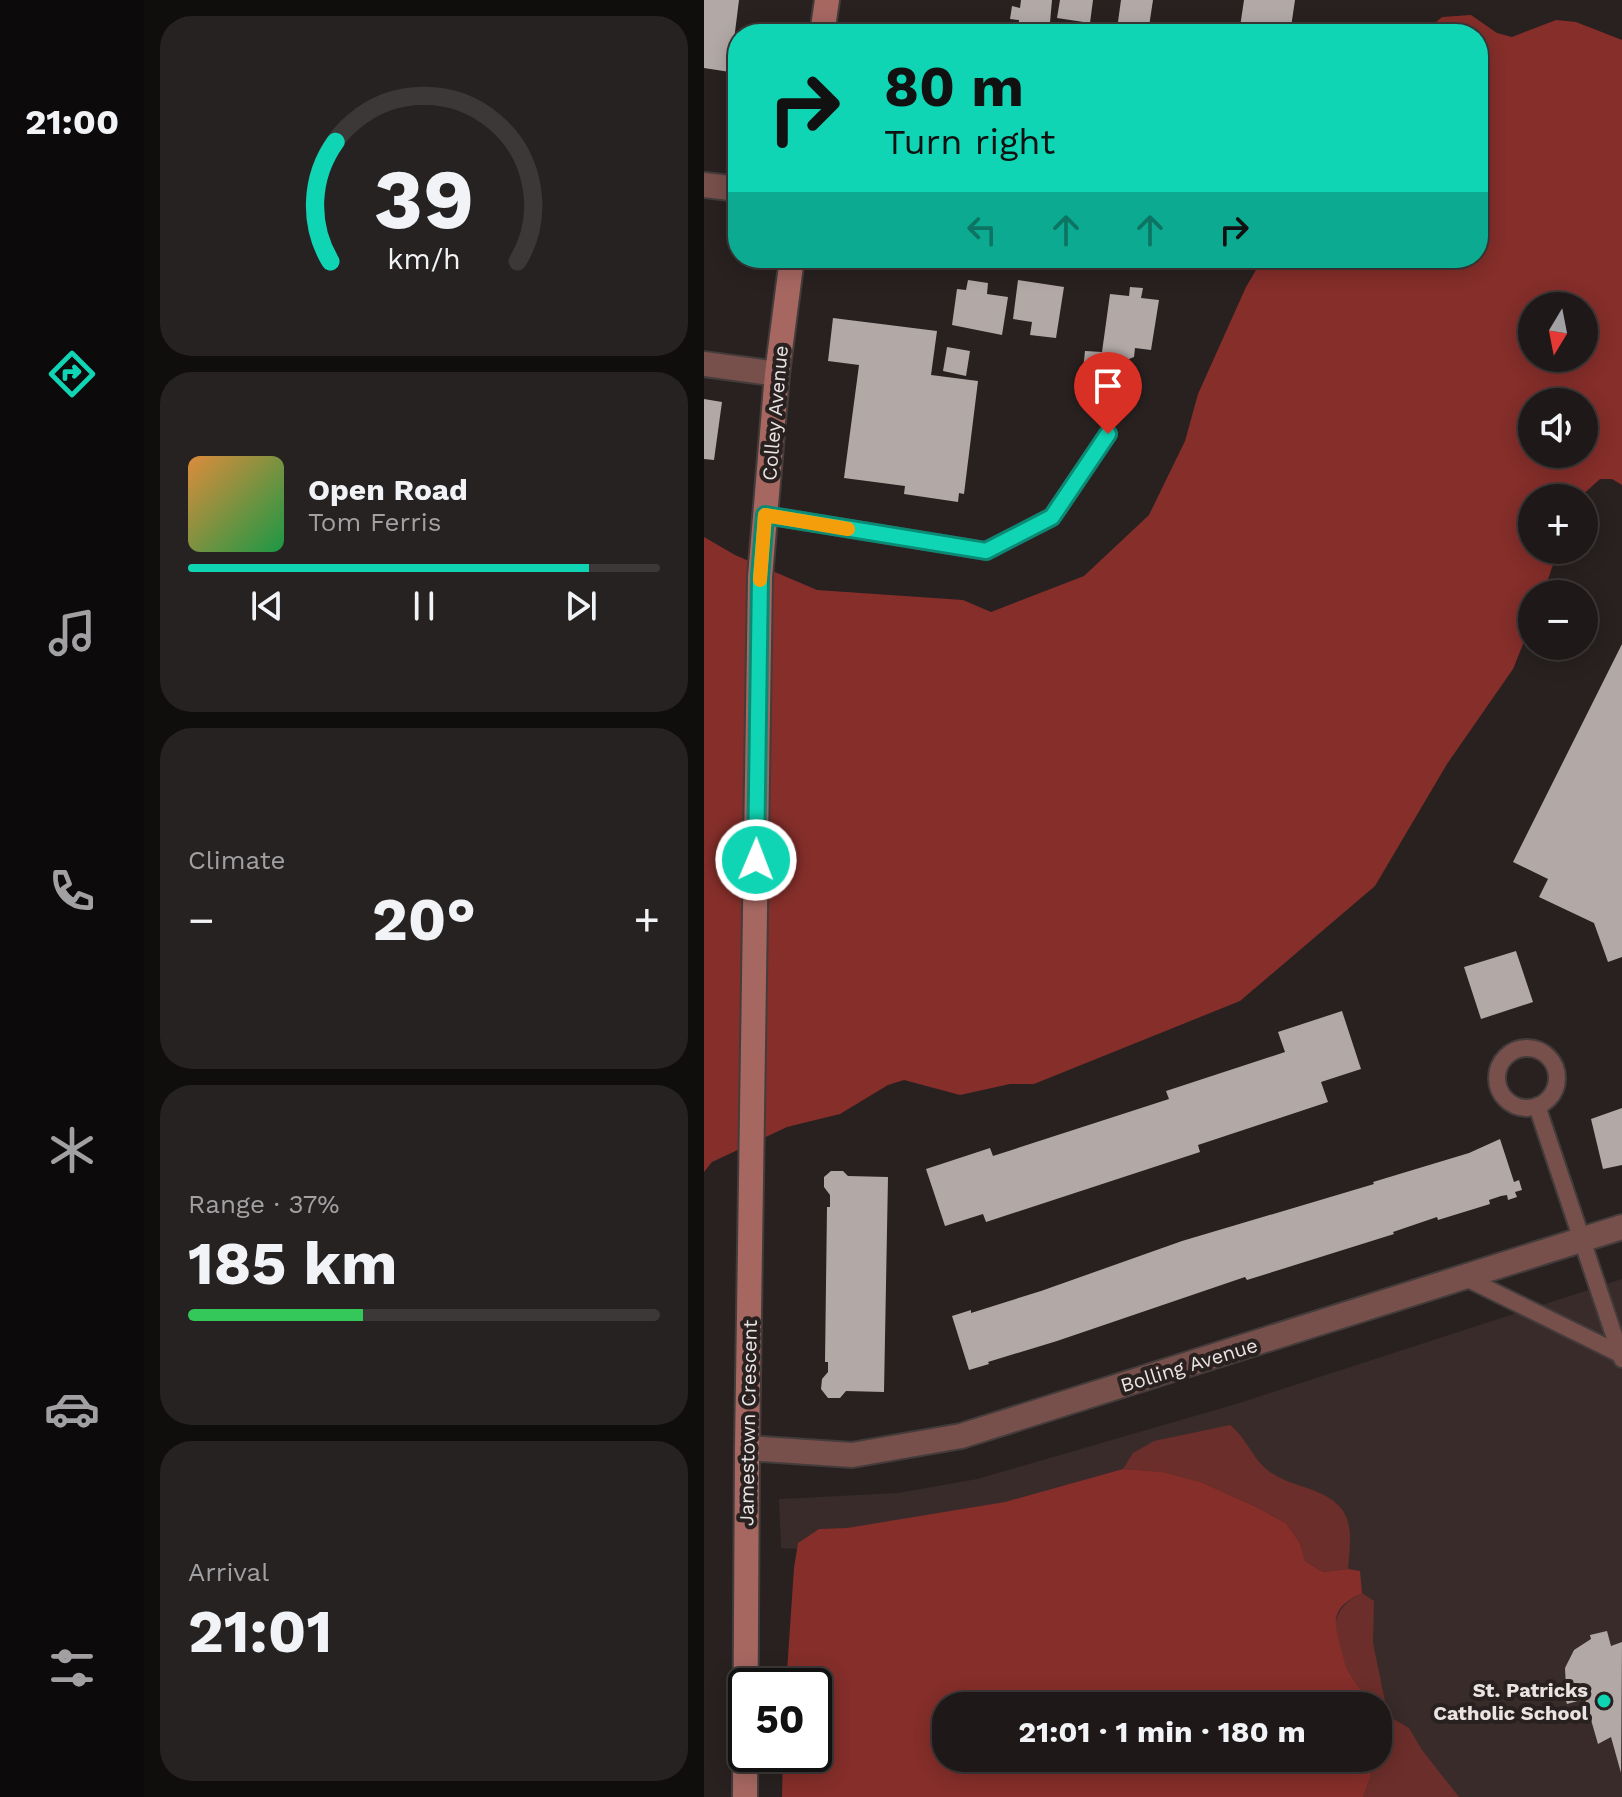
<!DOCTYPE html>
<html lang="en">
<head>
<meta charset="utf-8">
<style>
	:root { --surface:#1e1918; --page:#262221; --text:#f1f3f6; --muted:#a1a0a2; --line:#3c3837; --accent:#10d5b4 }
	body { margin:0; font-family:"Work Sans",sans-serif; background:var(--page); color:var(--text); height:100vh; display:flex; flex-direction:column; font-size:30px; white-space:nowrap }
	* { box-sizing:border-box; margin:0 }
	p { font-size:26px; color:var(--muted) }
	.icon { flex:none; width:44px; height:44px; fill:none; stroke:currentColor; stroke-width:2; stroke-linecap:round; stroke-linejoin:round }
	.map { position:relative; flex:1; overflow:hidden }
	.drawer { display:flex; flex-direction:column; gap:16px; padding:16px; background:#100e0d; width:560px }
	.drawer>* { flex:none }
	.top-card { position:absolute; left:24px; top:24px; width:760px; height:244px; border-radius:32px; box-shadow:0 4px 20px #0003,0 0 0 2px var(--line); background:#10d5b4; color:#111; overflow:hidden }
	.needle { width:52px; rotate:190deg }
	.controls { position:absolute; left:814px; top:292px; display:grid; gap:16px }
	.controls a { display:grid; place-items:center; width:80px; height:80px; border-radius:50%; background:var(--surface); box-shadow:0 4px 20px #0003,0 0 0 2px var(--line); font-size:40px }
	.speed { position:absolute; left:24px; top:1668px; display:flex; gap:16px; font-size:40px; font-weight:700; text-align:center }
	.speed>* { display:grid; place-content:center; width:104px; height:104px; border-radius:50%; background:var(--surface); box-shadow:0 4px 20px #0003,0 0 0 2px var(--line); line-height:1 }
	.speed .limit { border:4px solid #111; border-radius:12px; background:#fff; color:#111 }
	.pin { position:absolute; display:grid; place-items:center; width:68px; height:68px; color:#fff; margin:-82px -34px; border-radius:50% 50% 50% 0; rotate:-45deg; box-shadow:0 0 8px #0007 }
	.pin .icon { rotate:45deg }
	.me { position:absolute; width:88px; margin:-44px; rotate:1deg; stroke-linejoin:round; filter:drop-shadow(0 0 6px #0008) }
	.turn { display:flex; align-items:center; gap:28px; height:168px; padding:0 24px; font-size:36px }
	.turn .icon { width:104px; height:104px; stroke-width:2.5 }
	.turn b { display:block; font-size:56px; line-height:68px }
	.lanes { display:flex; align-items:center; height:76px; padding:0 24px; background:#0003; justify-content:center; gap:40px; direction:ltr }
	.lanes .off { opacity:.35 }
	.big { font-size:60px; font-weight:700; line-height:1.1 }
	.drawer .card { flex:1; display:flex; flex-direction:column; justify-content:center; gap:12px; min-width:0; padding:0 28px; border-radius:32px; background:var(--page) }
	.drawer .dial { align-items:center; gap:0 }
	.dial svg { height:208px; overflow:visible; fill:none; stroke:var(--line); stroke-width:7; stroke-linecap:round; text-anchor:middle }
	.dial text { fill:var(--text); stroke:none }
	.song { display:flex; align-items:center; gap:24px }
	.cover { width:96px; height:96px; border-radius:12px; background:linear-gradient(135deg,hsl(30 70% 55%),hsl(140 70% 35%)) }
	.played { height:8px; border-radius:4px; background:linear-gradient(90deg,var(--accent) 85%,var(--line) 85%) }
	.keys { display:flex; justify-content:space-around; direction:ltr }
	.heat { display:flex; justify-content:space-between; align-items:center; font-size:44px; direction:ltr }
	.charge { height:12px; border-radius:6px; background:linear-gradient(90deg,#34c759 37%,var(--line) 0) }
	.trip { position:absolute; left:228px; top:1692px; width:460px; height:80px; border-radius:32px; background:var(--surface); box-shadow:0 4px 20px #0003,0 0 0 2px var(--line); font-weight:700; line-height:80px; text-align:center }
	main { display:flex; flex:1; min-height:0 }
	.tabs { display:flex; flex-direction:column; width:144px; justify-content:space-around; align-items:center; background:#0c0a0a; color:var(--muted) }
	.tabs .icon { width:56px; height:56px }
	.tabs .on { color:var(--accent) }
	.tabs b { font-size:36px; color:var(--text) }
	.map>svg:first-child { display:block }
	.built { fill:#382b29 }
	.green { fill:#6c2e2a }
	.water { fill:#852e2a; fill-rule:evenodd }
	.building { fill:#b2a9a7 }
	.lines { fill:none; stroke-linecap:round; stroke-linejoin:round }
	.lane-casing { stroke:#433c3b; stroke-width:20 }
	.street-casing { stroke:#433c3b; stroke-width:28 }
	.secondary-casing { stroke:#433c3b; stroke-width:28 }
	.lane { stroke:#774f4b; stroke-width:16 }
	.street { stroke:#774f4b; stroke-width:24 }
	.secondary { stroke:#a66761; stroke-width:24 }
	.route-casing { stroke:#0a8a75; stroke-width:20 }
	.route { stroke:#10d5b4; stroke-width:14 }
	.slow { stroke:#f59e0b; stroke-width:14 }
	.poi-dot { fill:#10d5b4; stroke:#282120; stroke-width:3 }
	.labels { text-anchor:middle; stroke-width:8; stroke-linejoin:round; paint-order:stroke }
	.street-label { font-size:20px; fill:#e9e4e3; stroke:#282120 }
	.poi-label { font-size:20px; font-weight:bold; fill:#e9e4e3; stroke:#282120; text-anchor:end }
</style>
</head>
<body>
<main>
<nav class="tabs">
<b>21:00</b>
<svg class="icon on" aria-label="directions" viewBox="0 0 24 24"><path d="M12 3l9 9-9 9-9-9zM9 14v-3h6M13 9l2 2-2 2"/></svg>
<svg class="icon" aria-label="music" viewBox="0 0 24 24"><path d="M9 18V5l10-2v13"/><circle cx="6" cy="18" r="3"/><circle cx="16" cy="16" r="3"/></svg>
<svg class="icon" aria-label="phone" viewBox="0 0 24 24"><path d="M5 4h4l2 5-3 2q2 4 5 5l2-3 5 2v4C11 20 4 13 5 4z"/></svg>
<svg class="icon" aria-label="climate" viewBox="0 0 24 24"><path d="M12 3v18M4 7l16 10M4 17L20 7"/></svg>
<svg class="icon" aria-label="car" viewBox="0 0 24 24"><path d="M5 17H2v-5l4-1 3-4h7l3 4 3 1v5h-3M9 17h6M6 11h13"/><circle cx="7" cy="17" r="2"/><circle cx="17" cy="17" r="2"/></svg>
<svg class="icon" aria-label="filters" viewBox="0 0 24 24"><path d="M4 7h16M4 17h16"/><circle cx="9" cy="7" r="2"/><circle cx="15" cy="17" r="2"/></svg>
</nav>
<section class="drawer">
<div class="card dial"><svg viewBox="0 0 100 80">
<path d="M14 69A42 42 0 1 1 86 69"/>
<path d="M14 69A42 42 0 0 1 16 23" stroke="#10d5b4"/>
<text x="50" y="56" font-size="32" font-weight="700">39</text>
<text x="50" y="72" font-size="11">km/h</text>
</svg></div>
<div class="card">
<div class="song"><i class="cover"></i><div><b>Open Road</b><p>Tom Ferris</p></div></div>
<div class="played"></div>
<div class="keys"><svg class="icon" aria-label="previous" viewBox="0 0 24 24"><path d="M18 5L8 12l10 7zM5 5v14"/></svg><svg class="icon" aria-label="pause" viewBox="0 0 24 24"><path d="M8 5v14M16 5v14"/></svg><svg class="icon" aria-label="next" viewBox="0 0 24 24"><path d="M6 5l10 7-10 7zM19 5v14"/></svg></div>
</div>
<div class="card"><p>Climate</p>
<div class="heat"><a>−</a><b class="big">20°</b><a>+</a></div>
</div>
<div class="card"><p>Range · 37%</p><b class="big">185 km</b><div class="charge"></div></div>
<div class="card"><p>Arrival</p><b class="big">21:01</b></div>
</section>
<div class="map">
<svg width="918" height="1797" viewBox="0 0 918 1797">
	<rect width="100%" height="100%" fill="#282120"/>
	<path class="built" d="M918,1279V1797H497L453,1758H674V1706H394L227,1557L77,1548L75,1499L194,1493L273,1479L532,1404Z"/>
	<g class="green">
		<path d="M526,1425C543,1438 548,1459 566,1472C579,1481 592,1484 606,1489C650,1505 648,1526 644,1569L619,1572L601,1561L596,1543L582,1523L552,1507L497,1482L459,1472L419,1469L429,1453L450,1441Z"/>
		<path d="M658,1593L670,1601L669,1643L684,1716L705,1728L718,1750L755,1797H659L666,1778V1758H674V1706H662C660,1690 649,1681 642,1667C628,1636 623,1610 658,1593Z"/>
	</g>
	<g class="water">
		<path d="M767,15L793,33L808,37L852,20L872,22L918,40V485L908,479H896L875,498H828V550H854L839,594H828V622L809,669L743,764L671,886L536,1001L330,1084H306L256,1095L200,1080L184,1085L136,1114L83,1127L8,1162L0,1172V537L31,555L113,590L259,600L287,612L380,576L445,515L481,441L494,394L542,287L559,258H774V34H718L738,17ZM828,306H880V358H828ZM828,402H880V454H828Z"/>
		<path d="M419,1469L459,1472L497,1482L552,1507L582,1523L596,1543L601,1561L619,1572L644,1569L656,1571L658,1593C627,1608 629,1619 637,1649C639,1654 640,1661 642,1667C649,1681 660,1690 662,1706H242V1758H666V1778L659,1797H78L79,1754H110V1686H82L90,1568L94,1543L115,1529L143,1528L301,1502Z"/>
	</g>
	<g class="building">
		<path d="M0,0H35L26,72L0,68Z"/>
		<path d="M317,0H348L345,34L314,31L315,20L306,19L308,6L316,8Z"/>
		<path d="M356,0H389L386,23L353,18Z"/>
		<path d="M417,0H449L444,33L413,29Z"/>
		<path d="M540,0H591L586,34L536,27Z"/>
		<path d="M264,280L284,283L283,294L304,297L298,335L248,325L253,289L262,290Z"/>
		<path d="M314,280L360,287L352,338L326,335L328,322L309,319Z"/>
		<path d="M426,287L439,288L437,298L455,300L447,350L431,348L430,357L415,363L411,393L377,389L381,351L398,352L406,294L425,296Z"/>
		<path d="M129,318L233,331L227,375L274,381L260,494L255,493L254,502L200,494L201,486L140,478L155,365L124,361Z"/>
		<path d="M243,347L266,351L262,376L239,371Z"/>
		<path d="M0,399L18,402L10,460L0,459Z"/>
		<path d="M918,644V957L904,962L890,923L835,897L844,879L809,862Z"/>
		<path d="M812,951L829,1002L777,1019L760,967Z"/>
		<path d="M638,1011L657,1069L617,1082L624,1102L494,1145L496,1152L282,1222L279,1214L241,1226L222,1169L286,1148L289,1156L465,1099L462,1091L581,1052L574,1032Z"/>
		<path d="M918,1108V1165L899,1169L887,1119Z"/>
		<path d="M796,1139L810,1182L815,1180L818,1190L811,1192L813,1197L804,1200L803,1195L797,1196L785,1200L786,1204L734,1220L733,1217L689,1232L690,1234L543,1280L541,1277L353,1341L284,1362L285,1364L265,1370L248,1316L267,1310V1313L337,1291L478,1241L670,1184L669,1182L765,1153Z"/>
		<path d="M127,1171H139L144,1176L184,1177L180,1392L142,1391L136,1398H124L117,1389L118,1379L124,1372V1362H121L123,1207H126V1195L120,1187V1177Z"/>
		<path d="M903,1631L907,1646L918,1642L917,1773L907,1737L894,1744L881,1699L863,1704L858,1689L862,1688L861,1668L870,1650L887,1639L886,1635Z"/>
	</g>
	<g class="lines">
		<g class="lane-casing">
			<g id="lane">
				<path d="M61,515L282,551L348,517L404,434"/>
				<circle cx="823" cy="1078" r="30"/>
				<path d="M833,1106L918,1359"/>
				<path d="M762,1278L916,1354L918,1351"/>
			</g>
		</g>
		<g class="street-casing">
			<g id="street">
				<path d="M0,185L34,189"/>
				<path d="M0,364L73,374"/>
				<path d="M43,1448L148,1455L257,1436L918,1227"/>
			</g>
		</g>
		<g class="secondary-casing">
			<g id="secondary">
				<path d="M118,34L123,0"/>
				<path d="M41,1797L43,1448L56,577L73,374L88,258"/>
			</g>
		</g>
		<use href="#lane" class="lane"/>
		<use href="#street" class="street"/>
		<use href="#secondary" class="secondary"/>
	</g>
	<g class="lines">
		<g class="route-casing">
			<path id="route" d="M52,860L56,577L61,515L282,551L348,517L404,434"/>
		</g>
		<use href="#route" class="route"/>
		<path class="slow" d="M56,580L61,515L144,529"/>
	</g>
	<circle class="poi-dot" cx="900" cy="1701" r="8"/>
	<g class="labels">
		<g class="street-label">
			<text transform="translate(71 413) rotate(-85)" y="7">Colley Avenue</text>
			<text transform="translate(485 1365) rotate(-17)" y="7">Bolling Avenue</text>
			<text transform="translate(44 1423) rotate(-89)" y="7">Jamestown Crescent</text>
		</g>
		<g class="poi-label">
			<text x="884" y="1697">St. Patricks<tspan x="884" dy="23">Catholic School</tspan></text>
		</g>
	</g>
</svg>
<div class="controls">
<a><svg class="needle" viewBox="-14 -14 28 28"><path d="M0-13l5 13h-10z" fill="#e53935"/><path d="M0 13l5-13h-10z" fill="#a1a0a2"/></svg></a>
<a><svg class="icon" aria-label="sound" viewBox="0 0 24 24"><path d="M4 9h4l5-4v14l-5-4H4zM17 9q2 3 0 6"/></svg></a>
<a>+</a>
<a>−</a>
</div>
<div class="speed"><div class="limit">50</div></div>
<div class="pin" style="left:404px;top:434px;background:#d93025"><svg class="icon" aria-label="arrive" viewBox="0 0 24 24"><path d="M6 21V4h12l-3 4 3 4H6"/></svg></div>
<svg class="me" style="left:52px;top:860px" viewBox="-20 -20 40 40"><circle r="17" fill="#10d5b4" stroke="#fff" stroke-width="3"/><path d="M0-11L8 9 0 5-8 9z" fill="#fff"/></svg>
<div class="trip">21:01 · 1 min · 180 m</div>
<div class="top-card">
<div class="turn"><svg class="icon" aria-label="right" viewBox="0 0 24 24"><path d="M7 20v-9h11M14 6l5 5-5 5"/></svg><div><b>80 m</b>Turn right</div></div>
<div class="lanes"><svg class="icon off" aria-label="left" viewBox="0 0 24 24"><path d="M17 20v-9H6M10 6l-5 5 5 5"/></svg><svg class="icon off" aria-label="ahead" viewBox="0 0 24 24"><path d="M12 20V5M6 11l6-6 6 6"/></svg><svg class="icon off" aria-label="ahead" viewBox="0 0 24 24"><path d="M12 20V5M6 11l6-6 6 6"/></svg><svg class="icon" aria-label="right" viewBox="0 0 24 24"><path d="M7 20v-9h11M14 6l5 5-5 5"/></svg></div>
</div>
</div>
</main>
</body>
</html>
